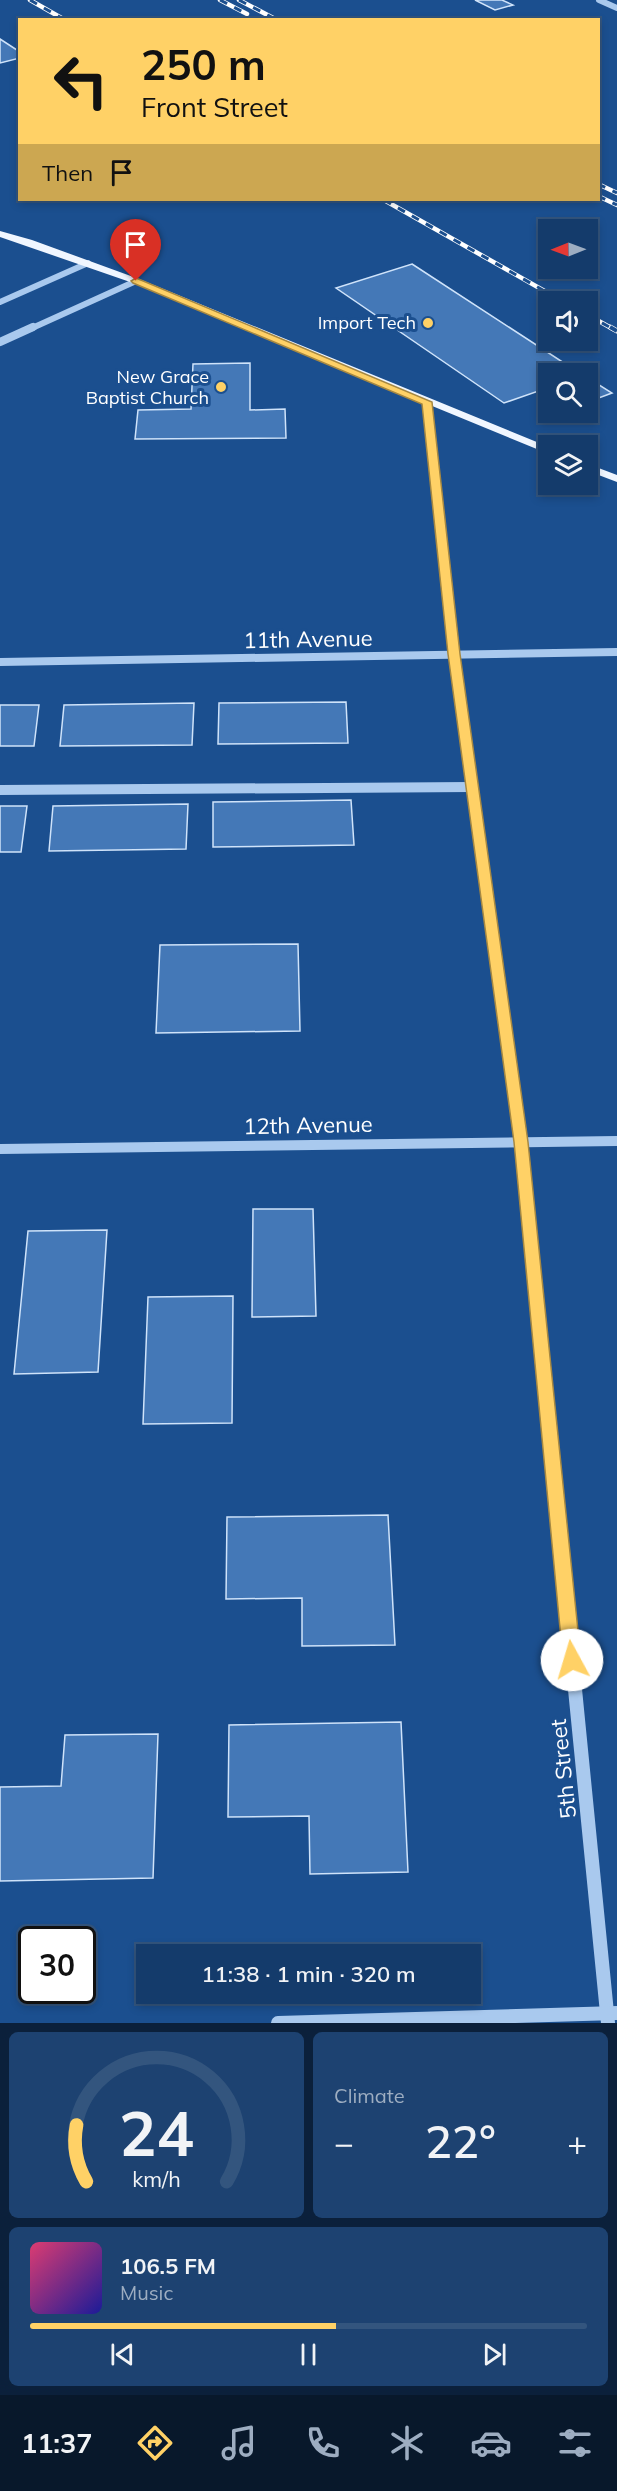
<!DOCTYPE html>
<html lang="en">
<head>
<meta charset="utf-8">
<style>
	:root { --surface:#143b6b; --page:#1d4271; --text:#f1f3f6; --muted:#9dadc1; --line:#33557e; --accent:#ffd166 }
	body { margin:0; font-family:Mulish,sans-serif; background:var(--page); color:var(--text); height:100vh; display:flex; flex-direction:column; font-size:22px; white-space:nowrap }
	* { box-sizing:border-box; margin:0 }
	p { font-size:20px; color:var(--muted) }
	.icon { flex:none; width:33px; height:33px; fill:none; stroke:currentColor; stroke-width:2; stroke-linecap:round; stroke-linejoin:round }
	.map { position:relative; height:2023px; overflow:hidden }
	.details { display:flex; flex-direction:column; gap:9px; padding:9px; background:#0b203b; flex:1 }
	.details>* { flex:none }
	.top-card { position:absolute; left:18px; top:18px; width:582px; height:183px; border-radius:0px; box-shadow:0 3px 9px #0003,0 0 0 2px var(--line); background:#ffd166; color:#111; overflow:hidden }
	.needle { width:39px; rotate:269deg }
	.fabs { position:absolute; left:538px; top:219px; display:grid; gap:12px }
	.fabs a { display:grid; place-items:center; width:60px; height:60px; border-radius:0px; background:var(--surface); box-shadow:0 3px 9px #0003,0 0 0 2px var(--line); font-size:30px }
	.speed { position:absolute; left:18px; top:1926px; display:flex; gap:12px; font-size:30px; font-weight:700; text-align:center }
	.speed>* { display:grid; place-content:center; width:78px; height:78px; border-radius:50%; background:var(--surface); box-shadow:0 3px 9px #0003,0 0 0 2px var(--line); line-height:1 }
	.speed .limit { border:3px solid #111; border-radius:9px; background:#fff; color:#111 }
	.pin { position:absolute; display:grid; place-items:center; width:51px; height:51px; color:#fff; margin:-62px -26px; border-radius:50% 50% 50% 0; rotate:-45deg; box-shadow:0 0 6px #0007 }
	.pin .icon { rotate:45deg }
	.me { position:absolute; width:66px; margin:-33px; rotate:354deg; stroke-linejoin:round; filter:drop-shadow(0 0 4px #0008) }
	.turn { display:flex; align-items:center; gap:21px; height:126px; padding:0 24px; font-size:27px }
	.turn .icon { width:78px; height:78px; stroke-width:2.5 }
	.turn b { display:block; font-size:42px; line-height:51px }
	.then { display:flex; align-items:center; height:57px; padding:0 24px; background:#0003; gap:12px; font-size:22px }
	.big { font-size:45px; font-weight:600; line-height:1.1 }
	.details .tile { flex:1; display:flex; flex-direction:column; justify-content:center; gap:9px; min-width:0; padding:0 21px; border-radius:9px; background:var(--page) }
	.details .dial { align-items:center; gap:0 }
	.dial svg { height:156px; overflow:visible; fill:none; stroke:var(--line); stroke-width:7; stroke-linecap:round; text-anchor:middle }
	.dial text { fill:var(--text); stroke:none }
	.song { display:flex; align-items:center; gap:18px }
	.cover { width:72px; height:72px; border-radius:9px; background:linear-gradient(135deg,hsl(340 70% 55%),hsl(240 70% 35%)) }
	.played { height:6px; border-radius:3px; background:linear-gradient(90deg,var(--accent) 55%,var(--line) 55%) }
	.keys { display:flex; justify-content:space-around; direction:ltr }
	.heat { display:flex; justify-content:space-between; align-items:center; font-size:33px; direction:ltr }
	.details .tiles { flex:1; display:grid; gap:9px; grid-template-columns:1fr 1fr }
	.tile:last-child { grid-column:span 2 }
	.trip { position:absolute; left:136px; top:1944px; width:345px; height:60px; border-radius:0px; background:var(--surface); box-shadow:0 3px 9px #0003,0 0 0 2px var(--line); font-weight:600; line-height:60px; text-align:center }
	.menu { display:flex; height:96px; justify-content:space-around; align-items:center; background:#08182b; color:var(--muted) }
	.menu .icon { width:42px; height:42px }
	.menu .active { color:var(--accent) }
	.menu b { font-size:27px; color:var(--text) }
	.map>svg:first-child { display:block }
	.building { fill:#4478b7; stroke:#cfe3fa; stroke-width:1.5 }
	.lines { fill:none; stroke-linecap:round; stroke-linejoin:round }
	.minor-far3 { stroke:#a9c9ee; stroke-width:6 }
	.minor-far2 { stroke:#a9c9ee; stroke-width:8 }
	.minor-far1 { stroke:#a9c9ee; stroke-width:10 }
	.minor { stroke:#a9c9ee; stroke-width:14 }
	.major { fill:#f0f6ff; fill-rule:evenodd }
	.rail-far1-casing { stroke:#fff; stroke-width:4.5 }
	.rail-casing { stroke:#fff; stroke-width:5 }
	.rail-far1 { stroke:#1b4f8f; stroke-width:3; stroke-dasharray:8; stroke-linecap:butt }
	.rail { stroke:#1b4f8f; stroke-width:4; stroke-dasharray:10; stroke-linecap:butt }
	.route { fill:#ffd166; stroke:#a68842; stroke-width:1.5 }
	.poi-dot { fill:#ffd166; stroke:#1b4f8f; stroke-width:2 }
	.labels { text-anchor:middle; stroke-width:6; stroke-linejoin:round; paint-order:stroke }
	.far-poi-label { font-size:18px; fill:#fff; stroke:#1b4f8f; text-anchor:end }
	.street-label { font-size:22px; fill:#fff; stroke:#1b4f8f }
</style>
</head>
<body>
<div class="map">
<svg width="617" height="2023" viewBox="0 0 617 2023">
	<rect width="100%" height="100%" fill="#1b4f8f"/>
	<g class="building">
		<path d="M475,0H502L513,5L495,10Z"/>
		<path d="M0,39L20,52V58L0,63Z"/>
		<path d="M412,264L581,374H549V393L544,389L504,403L336,288Z"/>
		<path d="M250,363V410L285,409L286,438L135,439L138,410L191,409L193,364Z"/>
		<path d="M588,378L612,393L588,402Z"/>
		<path d="M346,702L348,743L218,744L219,703Z"/>
		<path d="M194,703L192,745L60,746L64,705Z"/>
		<path d="M0,705H39L34,746H0Z"/>
		<path d="M351,800L354,845L213,847V802Z"/>
		<path d="M188,804L186,849L49,851L53,806Z"/>
		<path d="M0,806H27L21,852H0Z"/>
		<path d="M298,944L300,1031L156,1033L160,945Z"/>
		<path d="M253,1209H313L316,1316L252,1317Z"/>
		<path d="M107,1230L98,1372L14,1374L28,1231Z"/>
		<path d="M233,1296L232,1423L143,1424L148,1297Z"/>
		<path d="M388,1515L395,1645L302,1646V1598L226,1599L227,1517Z"/>
		<path d="M401,1722L408,1872L310,1874L309,1816L228,1817L229,1725Z"/>
		<path d="M158,1734L153,1878L0,1881V1787L61,1786L65,1735Z"/>
	</g>
	<g class="lines">
		<g class="minor-far3">
			<path d="M599,0L617,8"/>
			<path d="M0,302L88,263"/>
			<path d="M30,329L136,281"/>
		</g>
		<g class="minor-far2">
			<path d="M0,342L33,327"/>
			<path d="M427,402L454,654L468,754"/>
			<path d="M0,662L617,652"/>
		</g>
		<g class="minor-far1">
			<path d="M468,753L521,1142L537,1307"/>
			<path d="M0,790L472,787"/>
			<path d="M0,1149L617,1141"/>
		</g>
		<g class="minor">
			<path d="M537,1305L608,2023"/>
			<path d="M278,2023L617,2013"/>
		</g>
		<g class="major">
			<path d="M0,231L32,240L139,279L549,447V454L133,283L0,237Z"/>
			<path d="M588,464L617,475V482L588,471Z"/>
		</g>
		<g class="rail-far1-casing">
			<g id="rail-far1">
				<path d="M30,0L65,20"/>
				<path d="M220,0L247,14"/>
				<path d="M239,0L277,20"/>
				<path d="M598,184L617,193"/>
				<path d="M598,196L617,205"/>
				<path d="M384,200L564,302"/>
				<path d="M588,315L613,329"/>
			</g>
		</g>
		<g class="rail-casing">
			<path id="rail" d="M610,327L617,331"/>
		</g>
		<use href="#rail-far1" class="rail-far1"/>
		<use href="#rail" class="rail"/>
	</g>
	<path class="route" d="M136,278L432,402L460,654L528,1142L581,1660L578,1666L572,1669L566,1666L563,1660L514,1142L448,654L422,404L133,283L131,281Z"/>
	<g class="poi-dot">
		<circle cx="428" cy="323" r="6"/>
		<circle cx="221" cy="387" r="6"/>
	</g>
	<g class="labels">
		<g class="far-poi-label">
			<text x="416" y="329">Import Tech</text>
			<text x="209" y="383">New Grace<tspan x="209" dy="21">Baptist Church</tspan></text>
		</g>
		<g class="street-label">
			<text transform="translate(308 639) rotate(-1)" y="8">11th Avenue</text>
			<text transform="translate(308 1125) rotate(-1)" y="8">12th Avenue</text>
			<text transform="translate(563 1769) rotate(-96)" y="8">5th Street</text>
		</g>
	</g>
</svg>
<div class="fabs">
<a><svg class="needle" viewBox="-14 -14 28 28"><path d="M0-13l5 13h-10z" fill="#e53935"/><path d="M0 13l5-13h-10z" fill="#9dadc1"/></svg></a>
<a><svg class="icon" aria-label="sound" viewBox="0 0 24 24"><path d="M4 9h4l5-4v14l-5-4H4zM17 9q2 3 0 6"/></svg></a>
<a><svg class="icon" aria-label="search" viewBox="0 0 24 24"><circle cx="10" cy="10" r="6"/><path d="M15 15l6 6"/></svg></a>
<a><svg class="icon" aria-label="layers" viewBox="0 0 24 24"><path d="M12 4l9 5-9 5-9-5zM3 14l9 5 9-5"/></svg></a>
</div>
<div class="speed"><div class="limit">30</div></div>
<div class="pin" style="left:136px;top:281px;background:#d93025"><svg class="icon" aria-label="arrive" viewBox="0 0 24 24"><path d="M6 21V4h12l-3 4 3 4H6"/></svg></div>
<svg class="me" style="left:572px;top:1660px" viewBox="-20 -20 40 40"><circle r="19" fill="#fff"/><path d="M0-13L10 11 0 6-10 11z" fill="#ffd166"/></svg>
<div class="trip">11:38 · 1 min · 320 m</div>
<div class="top-card">
<div class="turn"><svg class="icon" aria-label="left" viewBox="0 0 24 24"><path d="M17 20v-9H6M10 6l-5 5 5 5"/></svg><div><b>250 m</b>Front Street</div></div>
<div class="then">Then<svg class="icon" aria-label="arrive" viewBox="0 0 24 24"><path d="M6 21V4h12l-3 4 3 4H6"/></svg></div>
</div>
</div>
<section class="details">
<div class="tiles">
<div class="tile dial"><svg viewBox="0 0 100 80">
<path d="M14 69A42 42 0 1 1 86 69"/>
<path d="M14 69A42 42 0 0 1 9 40" stroke="#ffd166"/>
<text x="50" y="56" font-size="32" font-weight="700">24</text>
<text x="50" y="72" font-size="11">km/h</text>
</svg></div>
<div class="tile"><p>Climate</p>
<div class="heat"><a>−</a><b class="big">22°</b><a>+</a></div>
</div>
<div class="tile">
<div class="song"><i class="cover"></i><div><b>106.5 FM</b><p>Music</p></div></div>
<div class="played"></div>
<div class="keys"><svg class="icon" aria-label="previous" viewBox="0 0 24 24"><path d="M18 5L8 12l10 7zM5 5v14"/></svg><svg class="icon" aria-label="pause" viewBox="0 0 24 24"><path d="M8 5v14M16 5v14"/></svg><svg class="icon" aria-label="next" viewBox="0 0 24 24"><path d="M6 5l10 7-10 7zM19 5v14"/></svg></div>
</div>
</div>
</section>
<nav class="menu">
<b>11:37</b>
<svg class="icon active" aria-label="directions" viewBox="0 0 24 24"><path d="M12 3l9 9-9 9-9-9zM9 14v-3h6M13 9l2 2-2 2"/></svg>
<svg class="icon" aria-label="music" viewBox="0 0 24 24"><path d="M9 18V5l10-2v13"/><circle cx="6" cy="18" r="3"/><circle cx="16" cy="16" r="3"/></svg>
<svg class="icon" aria-label="phone" viewBox="0 0 24 24"><path d="M5 4h4l2 5-3 2q2 4 5 5l2-3 5 2v4C11 20 4 13 5 4z"/></svg>
<svg class="icon" aria-label="climate" viewBox="0 0 24 24"><path d="M12 3v18M4 7l16 10M4 17L20 7"/></svg>
<svg class="icon" aria-label="car" viewBox="0 0 24 24"><path d="M5 17H2v-5l4-1 3-4h7l3 4 3 1v5h-3M9 17h6M6 11h13"/><circle cx="7" cy="17" r="2"/><circle cx="17" cy="17" r="2"/></svg>
<svg class="icon" aria-label="filters" viewBox="0 0 24 24"><path d="M4 7h16M4 17h16"/><circle cx="9" cy="7" r="2"/><circle cx="15" cy="17" r="2"/></svg>
</nav>
</body>
</html>
